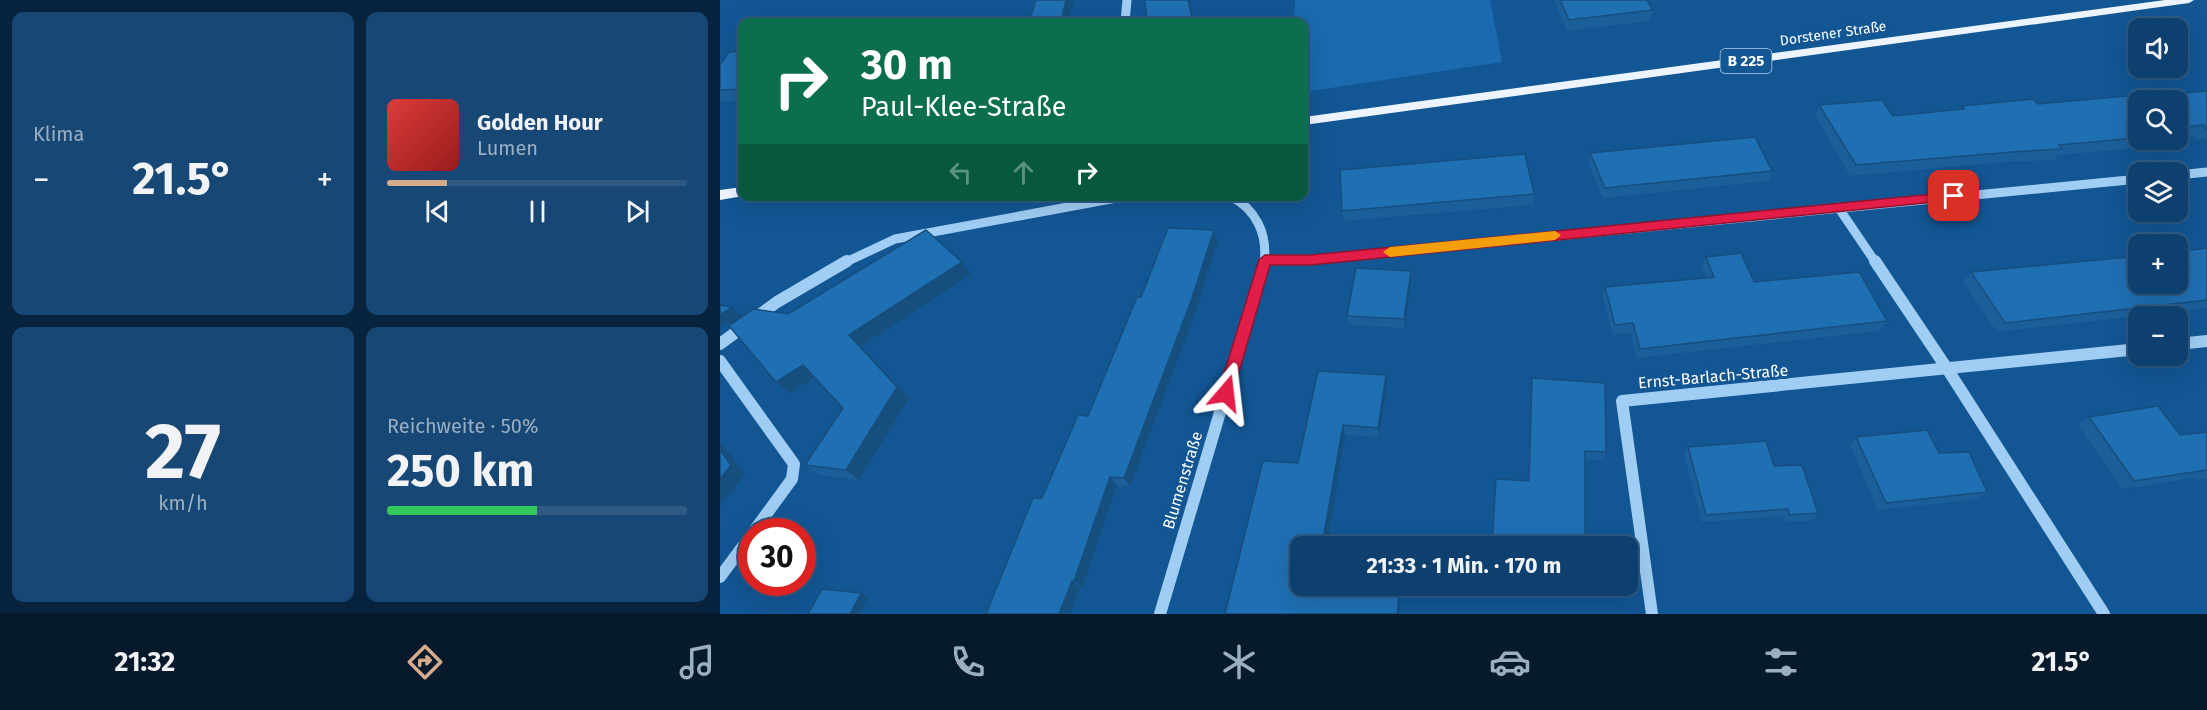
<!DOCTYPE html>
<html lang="de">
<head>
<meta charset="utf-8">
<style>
	:root { --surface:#0e406f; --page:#174774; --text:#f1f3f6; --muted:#9bafc3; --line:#2e5982; --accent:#d6ab8b }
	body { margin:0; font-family:"Fira Sans",sans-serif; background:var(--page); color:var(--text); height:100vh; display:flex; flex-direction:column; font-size:22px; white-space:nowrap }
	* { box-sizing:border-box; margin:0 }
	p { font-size:20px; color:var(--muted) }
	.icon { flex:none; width:33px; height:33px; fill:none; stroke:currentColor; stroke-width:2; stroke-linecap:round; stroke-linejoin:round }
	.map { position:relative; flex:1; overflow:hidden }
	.side { display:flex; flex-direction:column; gap:12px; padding:12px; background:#08233d; width:720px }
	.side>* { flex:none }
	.hud { position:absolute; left:18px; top:18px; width:570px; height:183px; border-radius:12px; box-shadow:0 6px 24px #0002,0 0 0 2px var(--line); background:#0b6e4f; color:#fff; overflow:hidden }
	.tools { position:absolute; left:1408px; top:18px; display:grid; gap:12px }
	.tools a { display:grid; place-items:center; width:60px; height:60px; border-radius:12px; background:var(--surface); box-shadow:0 6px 24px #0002,0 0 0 2px var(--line); font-size:30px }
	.speed { position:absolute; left:18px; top:518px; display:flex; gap:12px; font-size:30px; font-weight:700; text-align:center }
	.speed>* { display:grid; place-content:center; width:78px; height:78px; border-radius:50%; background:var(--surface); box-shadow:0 6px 24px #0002,0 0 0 2px var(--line); line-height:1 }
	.speed .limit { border:9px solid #d22; background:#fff; color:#111 }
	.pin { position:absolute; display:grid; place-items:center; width:51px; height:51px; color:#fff; margin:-26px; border-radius:12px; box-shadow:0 3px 9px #0006 }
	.me { position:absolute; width:66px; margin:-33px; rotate:17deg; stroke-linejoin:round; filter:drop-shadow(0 0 4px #0008) }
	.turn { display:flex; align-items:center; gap:21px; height:126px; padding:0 24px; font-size:27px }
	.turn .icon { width:78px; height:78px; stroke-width:2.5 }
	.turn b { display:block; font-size:42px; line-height:51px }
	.lanes { display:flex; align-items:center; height:57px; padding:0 24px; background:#0003; justify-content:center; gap:30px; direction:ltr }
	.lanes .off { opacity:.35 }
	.big { font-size:45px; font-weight:700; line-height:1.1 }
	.side .tile { flex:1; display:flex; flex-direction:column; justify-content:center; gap:9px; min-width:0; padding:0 21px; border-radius:12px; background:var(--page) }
	.side .dial { align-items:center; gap:0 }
	.dial b { font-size:78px; line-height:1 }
	.song { display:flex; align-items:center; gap:18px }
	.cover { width:72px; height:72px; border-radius:9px; background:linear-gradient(135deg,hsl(0 70% 55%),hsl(0 70% 35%)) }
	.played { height:6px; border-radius:3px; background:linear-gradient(90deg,var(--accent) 20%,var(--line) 20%) }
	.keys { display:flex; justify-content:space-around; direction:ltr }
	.heat { display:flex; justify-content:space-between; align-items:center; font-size:33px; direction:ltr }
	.charge { height:9px; border-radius:4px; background:linear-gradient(90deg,#34c759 50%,var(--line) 0) }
	.side .tiles { flex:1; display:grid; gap:12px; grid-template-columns:repeat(2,1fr) }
	.trip { position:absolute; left:570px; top:536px; width:348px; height:60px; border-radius:12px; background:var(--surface); box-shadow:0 6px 24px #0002,0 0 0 2px var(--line); font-weight:700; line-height:60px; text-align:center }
	.dock { display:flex; height:96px; justify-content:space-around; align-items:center; background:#061a2c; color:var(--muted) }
	.dock .icon { width:42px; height:42px }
	.dock .on { color:var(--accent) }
	.dock b { font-size:27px; color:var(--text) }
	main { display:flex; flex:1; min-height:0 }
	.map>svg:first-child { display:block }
	.green { fill:#196aae }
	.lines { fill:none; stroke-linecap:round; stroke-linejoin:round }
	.minor-far1 { stroke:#a0cdf3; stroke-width:9 }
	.minor { stroke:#a0cdf3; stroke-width:12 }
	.major { fill:#ecf5ff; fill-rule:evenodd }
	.wall { fill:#1b5f9a }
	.shaded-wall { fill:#164e7d }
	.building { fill:#1f6fb3; stroke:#164e7d; stroke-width:1.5 }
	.route { fill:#e11d48; stroke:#92132f; stroke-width:1.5 }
	.slow { fill:#f59e0b }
	.labels { text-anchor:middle; stroke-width:6; stroke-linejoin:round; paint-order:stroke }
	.far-street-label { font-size:14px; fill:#fff; stroke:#125694 }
	.shield { fill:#125694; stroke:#b8ccdf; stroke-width:1.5 }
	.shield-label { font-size:15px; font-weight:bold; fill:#fff }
	.street-label { font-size:16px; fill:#fff; stroke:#125694 }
</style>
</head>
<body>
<main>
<section class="side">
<div class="tiles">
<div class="tile"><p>Klima</p>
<div class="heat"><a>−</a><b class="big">21.5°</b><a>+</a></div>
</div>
<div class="tile">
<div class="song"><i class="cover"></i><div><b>Golden Hour</b><p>Lumen</p></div></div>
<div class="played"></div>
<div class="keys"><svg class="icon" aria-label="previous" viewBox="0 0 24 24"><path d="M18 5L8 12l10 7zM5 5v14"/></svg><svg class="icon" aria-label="pause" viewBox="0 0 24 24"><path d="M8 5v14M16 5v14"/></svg><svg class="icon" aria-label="next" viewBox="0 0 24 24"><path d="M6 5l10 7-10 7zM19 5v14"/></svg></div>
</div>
<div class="tile dial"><b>27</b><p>km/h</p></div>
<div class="tile"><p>Reichweite · 50%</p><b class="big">250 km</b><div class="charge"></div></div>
</div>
</section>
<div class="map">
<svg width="1487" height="614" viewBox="0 0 1487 614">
	<rect width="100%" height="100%" fill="#125694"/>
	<path class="green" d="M575,0H770L782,62L584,92V22H574Z"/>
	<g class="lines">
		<g class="minor-far1">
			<path d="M405,22L407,0"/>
			<path d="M1458,175L1487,172"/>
			<path d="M510,196C536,209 548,234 544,263"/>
			<path d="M1118,207L1156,263"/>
			<path d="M545,260H591L1419,179"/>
			<path d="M124,263L175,239L407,196"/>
		</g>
		<g class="minor">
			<path d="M1155,261L1228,370L1384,614"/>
			<path d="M0,344L57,302L127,261"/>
			<path d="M1458,344L1487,341"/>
			<path d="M0,361L74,464L72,479L34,531"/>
			<path d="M0,577L32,534"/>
			<path d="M440,614L545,261"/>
			<path d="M932,614L902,401L1419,349"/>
		</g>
		<g class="major">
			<path d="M1445,0H1474L1469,3L584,125V117Z"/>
			<path d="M22,187L23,196L0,200V190Z"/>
		</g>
	</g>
	<g class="wall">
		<path d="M834,0H927L933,10L930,21L847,31Z"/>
		<path d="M22,51V100L0,102V65Z"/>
		<path d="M1487,91V139L1477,140L1473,136L1458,137V100H1419V140H1435L1412,142L1406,149L1337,155L1334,160L1284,162L1130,176L1095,115L1099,105L1173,116L1240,110L1242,106L1318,104Z"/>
		<path d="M870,153L1052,171L1049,181L883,198L868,163Z"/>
		<path d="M814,194L813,205L624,221L622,211Z"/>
		<path d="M494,230L498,241L476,311L410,486L397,485L362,588H360L350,614H266L322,498L368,416Z"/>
		<path d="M1487,248V308L1277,332L1243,281L1251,272L1419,284Z"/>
		<path d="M986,257L1034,282L1167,321L1160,331L917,358L910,333L893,335L883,297L885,287L987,278L982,267Z"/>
		<path d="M242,262L251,274L141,346L189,398L139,480L100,475L85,465L123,408L94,377L70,393L56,382L11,324L7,321L0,326V305L23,316L68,314Z"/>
		<path d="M691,280L685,328L629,325L627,316Z"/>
		<path d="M666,375L667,384L659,437L625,435L607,546H580V585H682L679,614H505L578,463Z"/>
		<path d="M812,378L886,452L884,461L865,459L808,481L811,387Z"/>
		<path d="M1369,417L1460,435L1487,432V479L1475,480L1473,478L1402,489L1358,425Z"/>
		<path d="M1136,437L1267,492L1258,499L1158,510L1130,445Z"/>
		<path d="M968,447L1054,466L1098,513L1092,521L1065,522L1062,516L982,522L964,455Z"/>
	</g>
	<g class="shaded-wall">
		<path d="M346,0H354L348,22H341V21Z"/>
		<path d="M468,0H470L474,22H473Z"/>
		<path d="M494,230L498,241L476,311L410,486L404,478Z"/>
		<path d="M242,262L251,274L141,346L189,398L139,480L126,470L129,335Z"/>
		<path d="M691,271V280L685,328L684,319Z"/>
		<path d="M12,307L23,316L12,325L7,321L0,326V314Z"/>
		<path d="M83,365L96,376L70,393L56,382Z"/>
		<path d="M666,375L667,384L659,437L658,428Z"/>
		<path d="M623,425L625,435L607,546H602Z"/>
		<path d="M0,441L25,474L0,506Z"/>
		<path d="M390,477L397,485L362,588L354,581Z"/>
		<path d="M352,581L360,588L350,614H339Z"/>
		<path d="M680,585H682L679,614H677Z"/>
		<path d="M141,593L148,597L139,614H130Z"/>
	</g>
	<g class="building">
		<path d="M316,0H346L341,21L309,22Z"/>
		<path d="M425,0H468L473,22H427Z"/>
		<path d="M840,0H927L933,10L849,20Z"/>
		<path d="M22,51V89L0,90V65L9,52Z"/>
		<path d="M1487,91V129L1483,125L1458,128V100H1419V132L1409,133L1415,138L1339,145L1342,149L1292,152L1136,165L1099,105L1162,100L1173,116L1244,109L1242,106L1313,99L1318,104L1450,92L1452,94Z"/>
		<path d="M1035,137L1052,171L885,188L870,153Z"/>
		<path d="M805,154L814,194L622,211L620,170Z"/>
		<path d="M448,228L494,230L471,301L404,478L390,477L354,581H352L339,614H266L313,498H322L358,415L368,416L417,297H421Z"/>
		<path d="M206,230L242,262L129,335L177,387L126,470L85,465L123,408L83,365L56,382L9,326L33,309L68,314Z"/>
		<path d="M1487,248V300L1285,323L1251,272L1419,256V284H1458V252Z"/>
		<path d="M1021,253L1034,282L1139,272L1167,321L920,349L913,323L895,325L885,287L994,277L986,257Z"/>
		<path d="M636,268L691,271L684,319L627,316Z"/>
		<path d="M0,305L12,307L0,315Z"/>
		<path d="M598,371L666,375L658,428L623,425L602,546H580V585H680L677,614H505L543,461L578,463Z"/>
		<path d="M812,378L885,383L886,452L865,451V546H772L776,479L809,481Z"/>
		<path d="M1438,406L1460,435L1487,432V470L1414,481L1369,417Z"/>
		<path d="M1207,430L1219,453L1249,452L1267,492L1166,503L1136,437Z"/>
		<path d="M1046,441L1054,466L1082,465L1098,513L1070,515L1068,509L986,515L968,447Z"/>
		<path d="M0,450L11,465L0,479Z"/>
		<path d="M102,589L141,593L130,614H88Z"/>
	</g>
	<path class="route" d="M1234,192L1240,196L1234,200L591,265H550L513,393L511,397L506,399L501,397L498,393L539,260L545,255H591Z"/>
	<path class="slow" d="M835,231L841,235L835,240L670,257L663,252L670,247Z"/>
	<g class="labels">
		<g class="far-street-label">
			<text transform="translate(1113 33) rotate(-8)" y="5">Dorstener Straße</text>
		</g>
		<rect class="shield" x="1000.5" y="49" width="51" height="24" rx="4.5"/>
		<g class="shield-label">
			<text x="1026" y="66">B 225</text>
		</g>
		<g class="street-label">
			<text transform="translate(993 376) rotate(-5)" y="6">Ernst-Barlach-Straße</text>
			<text transform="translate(462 480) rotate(-73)" y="6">Blumenstraße</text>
		</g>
	</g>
</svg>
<div class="tools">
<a><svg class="icon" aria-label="sound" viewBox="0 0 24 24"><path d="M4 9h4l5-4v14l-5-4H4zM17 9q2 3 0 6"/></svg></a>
<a><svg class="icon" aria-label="search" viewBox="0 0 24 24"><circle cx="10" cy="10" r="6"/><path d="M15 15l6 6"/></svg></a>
<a><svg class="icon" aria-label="layers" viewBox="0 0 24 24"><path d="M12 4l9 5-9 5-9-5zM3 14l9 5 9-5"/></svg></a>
<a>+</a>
<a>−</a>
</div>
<div class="speed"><div class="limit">30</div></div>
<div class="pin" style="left:1234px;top:196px;background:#d93025"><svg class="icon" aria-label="arrive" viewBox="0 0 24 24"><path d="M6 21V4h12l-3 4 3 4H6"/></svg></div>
<svg class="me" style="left:506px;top:393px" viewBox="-20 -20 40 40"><path d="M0-17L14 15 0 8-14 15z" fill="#e11d48" stroke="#fff" stroke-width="4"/></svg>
<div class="trip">21:33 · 1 Min. · 170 m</div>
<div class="hud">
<div class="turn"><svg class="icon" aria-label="right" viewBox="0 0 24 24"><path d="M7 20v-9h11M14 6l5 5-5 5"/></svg><div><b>30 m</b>Paul-Klee-Straße</div></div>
<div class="lanes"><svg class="icon off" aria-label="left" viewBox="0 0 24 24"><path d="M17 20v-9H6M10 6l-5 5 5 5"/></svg><svg class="icon off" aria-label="ahead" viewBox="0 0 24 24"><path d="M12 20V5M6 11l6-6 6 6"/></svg><svg class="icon" aria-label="right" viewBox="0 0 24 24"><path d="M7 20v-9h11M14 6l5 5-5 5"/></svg></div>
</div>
</div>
</main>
<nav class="dock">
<b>21:32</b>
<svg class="icon on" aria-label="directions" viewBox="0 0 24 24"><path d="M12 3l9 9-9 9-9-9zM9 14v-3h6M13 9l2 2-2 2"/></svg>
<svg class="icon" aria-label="music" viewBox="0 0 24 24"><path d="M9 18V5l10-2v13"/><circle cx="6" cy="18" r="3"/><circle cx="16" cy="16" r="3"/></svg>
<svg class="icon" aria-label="phone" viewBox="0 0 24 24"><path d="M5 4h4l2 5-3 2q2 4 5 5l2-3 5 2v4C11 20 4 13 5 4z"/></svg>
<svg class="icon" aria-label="climate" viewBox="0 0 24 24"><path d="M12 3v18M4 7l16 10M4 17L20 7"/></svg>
<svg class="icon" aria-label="car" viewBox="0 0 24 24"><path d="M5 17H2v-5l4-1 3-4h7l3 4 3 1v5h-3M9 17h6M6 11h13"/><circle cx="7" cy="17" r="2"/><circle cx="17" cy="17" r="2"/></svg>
<svg class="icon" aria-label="filters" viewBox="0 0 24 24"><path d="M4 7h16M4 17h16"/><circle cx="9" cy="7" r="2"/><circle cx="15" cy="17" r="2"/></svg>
<b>21.5°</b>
</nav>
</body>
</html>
